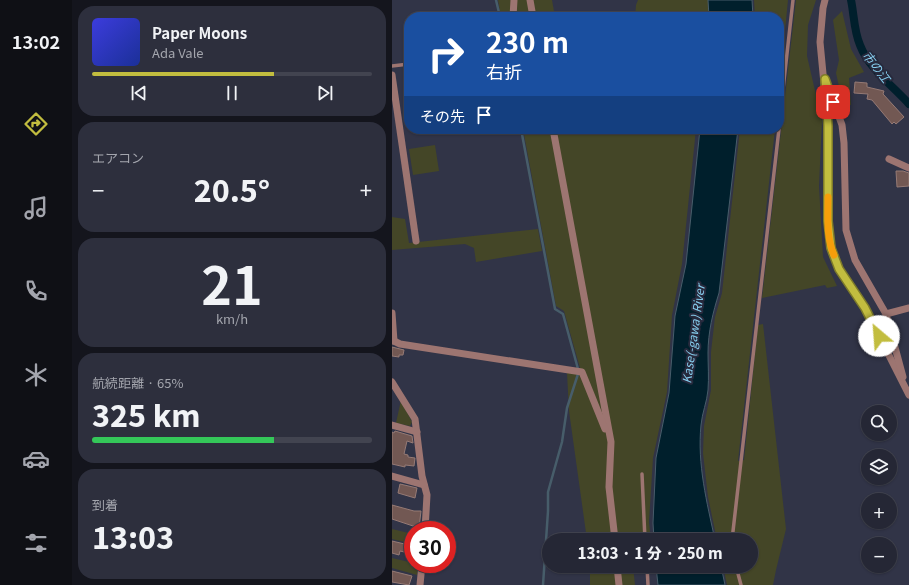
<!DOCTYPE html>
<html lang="ja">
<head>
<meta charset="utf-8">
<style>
	:root { --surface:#252735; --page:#2d2f3d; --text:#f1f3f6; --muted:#a3a5ad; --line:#424450; --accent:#c2bd3f }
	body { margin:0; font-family:Georgia,"Noto Sans JP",serif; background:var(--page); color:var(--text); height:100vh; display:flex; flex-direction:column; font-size:15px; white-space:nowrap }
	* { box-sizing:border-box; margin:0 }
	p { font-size:13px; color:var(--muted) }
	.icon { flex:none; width:22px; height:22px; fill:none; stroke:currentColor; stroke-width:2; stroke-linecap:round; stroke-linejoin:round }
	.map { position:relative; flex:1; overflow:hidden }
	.side { display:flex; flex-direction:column; gap:6px; padding:6px; background:#14151d; width:320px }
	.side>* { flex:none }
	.hud { position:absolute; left:12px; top:12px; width:380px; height:122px; border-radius:16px; box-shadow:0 1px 3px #0004,0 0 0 1px var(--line); background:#1a4fa0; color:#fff; overflow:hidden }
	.tools { position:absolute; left:469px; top:405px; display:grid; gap:8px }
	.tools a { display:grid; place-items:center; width:36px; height:36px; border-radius:50%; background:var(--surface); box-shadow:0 1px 3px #0004,0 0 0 1px var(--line); font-size:20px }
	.speed { position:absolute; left:12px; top:521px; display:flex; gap:8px; font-size:20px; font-weight:700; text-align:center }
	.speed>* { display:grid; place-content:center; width:52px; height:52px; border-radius:50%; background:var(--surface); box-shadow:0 1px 3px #0004,0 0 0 1px var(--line); line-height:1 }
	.speed .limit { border:6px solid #d22; background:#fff; color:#111 }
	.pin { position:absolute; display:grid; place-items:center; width:34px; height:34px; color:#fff; margin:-17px; border-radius:8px; box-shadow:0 2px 6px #0006 }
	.me { position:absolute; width:44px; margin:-22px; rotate:333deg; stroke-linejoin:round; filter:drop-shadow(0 0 3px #0008) }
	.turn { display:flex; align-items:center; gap:14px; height:84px; padding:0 16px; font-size:18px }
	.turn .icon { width:52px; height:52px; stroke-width:2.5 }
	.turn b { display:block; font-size:28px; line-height:34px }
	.then { display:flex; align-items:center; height:38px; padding:0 16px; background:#0003; gap:8px; font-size:15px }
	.big { font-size:30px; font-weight:800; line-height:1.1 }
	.side .card { flex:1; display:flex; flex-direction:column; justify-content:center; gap:6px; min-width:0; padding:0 14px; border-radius:16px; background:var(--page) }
	.side .dial { align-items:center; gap:0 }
	.dial b { font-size:52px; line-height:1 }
	.song { display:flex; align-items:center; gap:12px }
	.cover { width:48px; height:48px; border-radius:6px; background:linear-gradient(135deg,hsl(240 70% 55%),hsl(230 70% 35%)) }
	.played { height:4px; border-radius:2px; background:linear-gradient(90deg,var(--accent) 65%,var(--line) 65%) }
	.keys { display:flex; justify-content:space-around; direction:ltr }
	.heat { display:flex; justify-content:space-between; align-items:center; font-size:22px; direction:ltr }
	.charge { height:6px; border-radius:3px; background:linear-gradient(90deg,#34c759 65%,var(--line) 0) }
	.trip { position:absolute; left:150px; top:533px; width:216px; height:40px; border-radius:20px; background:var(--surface); box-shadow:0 1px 3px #0004,0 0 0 1px var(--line); font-weight:800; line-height:40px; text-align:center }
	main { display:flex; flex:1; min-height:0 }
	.menu { display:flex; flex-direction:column; width:72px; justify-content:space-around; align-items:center; background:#0f1015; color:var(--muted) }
	.menu .icon { width:28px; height:28px }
	.menu .current { color:var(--accent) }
	.menu b { font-size:18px; color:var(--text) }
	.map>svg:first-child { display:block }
	.green { fill:#444627 }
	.water { fill:#001f2c; stroke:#475d6a }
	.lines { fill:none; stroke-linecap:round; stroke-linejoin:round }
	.stream { stroke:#475d6a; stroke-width:2.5 }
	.canal { stroke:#001f2c; stroke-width:8 }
	.building { fill:#725853; stroke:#957a75 }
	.service { stroke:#9d7571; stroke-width:3.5 }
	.minor { stroke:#9d7571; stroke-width:7 }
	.route-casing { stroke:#7e7b29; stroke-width:10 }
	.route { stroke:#c2bd3f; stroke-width:7 }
	.slow { stroke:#f59e0b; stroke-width:7 }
	.labels { text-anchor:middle; stroke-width:4; stroke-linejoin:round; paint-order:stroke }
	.water-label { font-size:12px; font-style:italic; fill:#86cdee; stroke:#272a3d }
</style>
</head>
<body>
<main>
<nav class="menu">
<b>13:02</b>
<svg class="icon current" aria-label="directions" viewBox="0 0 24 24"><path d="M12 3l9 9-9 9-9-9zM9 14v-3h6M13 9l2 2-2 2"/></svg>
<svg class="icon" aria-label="music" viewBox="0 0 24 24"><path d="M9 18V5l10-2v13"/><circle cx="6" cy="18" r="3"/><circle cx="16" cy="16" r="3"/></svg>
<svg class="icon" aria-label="phone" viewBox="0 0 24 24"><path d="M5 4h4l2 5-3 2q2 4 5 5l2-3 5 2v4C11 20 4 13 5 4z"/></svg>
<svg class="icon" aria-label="climate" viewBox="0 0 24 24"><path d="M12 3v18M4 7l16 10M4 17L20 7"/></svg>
<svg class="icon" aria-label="car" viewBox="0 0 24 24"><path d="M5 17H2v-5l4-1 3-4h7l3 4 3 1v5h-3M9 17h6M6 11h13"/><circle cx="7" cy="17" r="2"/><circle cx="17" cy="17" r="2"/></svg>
<svg class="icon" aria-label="filters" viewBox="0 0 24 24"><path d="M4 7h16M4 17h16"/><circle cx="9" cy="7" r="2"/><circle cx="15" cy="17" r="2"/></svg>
</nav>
<section class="side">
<div class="card">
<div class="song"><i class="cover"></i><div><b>Paper Moons</b><p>Ada Vale</p></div></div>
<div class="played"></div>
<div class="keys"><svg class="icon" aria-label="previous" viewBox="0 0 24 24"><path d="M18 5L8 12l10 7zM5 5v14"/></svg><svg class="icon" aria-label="pause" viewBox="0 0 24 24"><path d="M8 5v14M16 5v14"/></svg><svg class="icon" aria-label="next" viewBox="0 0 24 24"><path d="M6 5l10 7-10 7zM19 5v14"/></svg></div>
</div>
<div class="card"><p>エアコン</p>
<div class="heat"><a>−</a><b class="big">20.5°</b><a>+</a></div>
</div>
<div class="card dial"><b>21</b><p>km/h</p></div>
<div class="card"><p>航続距離 · 65%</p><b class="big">325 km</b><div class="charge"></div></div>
<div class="card"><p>到着</p><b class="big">13:03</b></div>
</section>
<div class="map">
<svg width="517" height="585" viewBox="0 0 517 585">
	<rect width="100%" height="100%" fill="#313447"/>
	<g class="green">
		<path d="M106,0H160L163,17H109Z"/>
		<path d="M246,0H316L317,11H315L314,17H243L244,5Z"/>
		<path d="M362,0H396L387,91V17H363Z"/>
		<path d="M404,0H424L416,25L415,56L430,121L427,186L431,257L445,286L435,288L433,285L370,298Z"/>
		<path d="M450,11L459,49L472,72L457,78L459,105H451L444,73L447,60L441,20Z"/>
		<path d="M131,129H304L290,264L280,315L275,392L261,458L257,522L259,540H195L177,411L175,373L188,368L172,311L164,306Z"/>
		<path d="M348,129H383L346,461L352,460L366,325L371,324L394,529L384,570L381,585H335L331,566H359V540H325L316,497L311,453L312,426L319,390V352L323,317L330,293Z"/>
		<path d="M43,145L47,171L21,175L17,149Z"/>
		<path d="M0,217L13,219L17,243L146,229L150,251L84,262L82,248L73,244L0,250Z"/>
		<path d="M9,400L20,422L18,426L4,423Z"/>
		<path d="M0,529L21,534V544L0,539Z"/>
		<path d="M0,558L26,564L25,575L0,568Z"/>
		<path d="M198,566H247H241L243,585H198Z"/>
	</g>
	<g class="water">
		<path d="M316,0H360L361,17H317Z"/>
		<path d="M308,129H346L327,293C321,312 316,332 316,353C316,365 317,377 316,390C315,402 310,413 309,425C305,464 315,503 323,540H262L261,523L264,458L277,393L283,316L294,264Z"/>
		<path d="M264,566H329L333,585H266Z"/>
	</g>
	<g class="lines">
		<g class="stream">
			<path d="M104,0L108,17"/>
			<path d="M129,129L163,309L171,314L186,369"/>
			<path d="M151,585L156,511V492L170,442L175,408L186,374"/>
		</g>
		<path class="canal" d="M459,0C462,14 462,32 468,45C477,69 501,86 517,104"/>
	</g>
	<g class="building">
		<path d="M463,82L475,83V87L492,91L491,94L512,117L504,124L502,122L500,124L480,100L475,99L476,94L462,93Z"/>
		<path d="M504,171H511L517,173V186L505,187Z"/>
		<path d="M0,347L12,350L11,355H7V357L0,356Z"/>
		<path d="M3,431L20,436L21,443L15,441L12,454L16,455V457L23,458L22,466L13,465V467L0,464V432L2,433Z"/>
		<path d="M8,484L25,488L23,498L6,493Z"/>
		<path d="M0,505L22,511H29L27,528L0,519Z"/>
		<path d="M0,541L21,546V554L8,551L7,555L0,553Z"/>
		<path d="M0,571L20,576L17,585L0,582Z"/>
	</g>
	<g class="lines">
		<g class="service">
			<path d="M0,66L17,64"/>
			<path d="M387,125L401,0"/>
			<path d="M250,474L253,540"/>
			<path d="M340,540L387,129"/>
			<path d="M255,566L256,585"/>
			<path d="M344,566L349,585"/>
		</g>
		<g class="minor">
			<path d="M138,0L141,17"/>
			<path d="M433,0L431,8L428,42L436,126V221L439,248L447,269L473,308L517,395"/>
			<path d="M121,17L122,0"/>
			<path d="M0,75L24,241"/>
			<path d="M436,87L450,125L452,143L454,230L463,260L494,314"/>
			<path d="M161,129L219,442L217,487L223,540"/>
			<path d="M497,159L517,168"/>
			<path d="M0,313L2,341H0"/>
			<path d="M2,341L8,344L190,372L213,429"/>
			<path d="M511,377L494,314L517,308"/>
			<path d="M0,382L23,419L30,476L35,495L33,530"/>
			<path d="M0,425L25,432"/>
			<path d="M0,476L32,485"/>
			<path d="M225,566L227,585"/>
			<path d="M28,585L30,564"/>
		</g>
	</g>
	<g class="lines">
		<g class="route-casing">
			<path id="route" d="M441,102L433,79L436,126V221L439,248L447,269L473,308L487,336"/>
		</g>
		<use href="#route" class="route"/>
		<path class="slow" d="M436,197C436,216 434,237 442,255"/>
	</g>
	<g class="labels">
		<g class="water-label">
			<text transform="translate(484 67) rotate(52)" y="4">市の江</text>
			<text transform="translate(302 334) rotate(-82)" y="4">Kase(-gawa) River</text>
		</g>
	</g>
</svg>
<div class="tools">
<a><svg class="icon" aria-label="search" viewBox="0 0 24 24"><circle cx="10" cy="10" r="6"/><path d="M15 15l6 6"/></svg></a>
<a><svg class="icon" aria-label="layers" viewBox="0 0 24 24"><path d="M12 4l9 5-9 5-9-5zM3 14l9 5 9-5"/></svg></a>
<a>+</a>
<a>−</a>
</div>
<div class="speed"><div class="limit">30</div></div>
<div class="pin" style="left:441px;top:102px;background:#d93025"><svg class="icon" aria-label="arrive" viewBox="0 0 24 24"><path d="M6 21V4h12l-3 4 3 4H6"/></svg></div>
<svg class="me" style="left:487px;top:336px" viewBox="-20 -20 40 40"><circle r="19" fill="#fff"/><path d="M0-13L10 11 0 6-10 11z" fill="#c2bd3f"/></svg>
<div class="trip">13:03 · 1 分 · 250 m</div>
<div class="hud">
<div class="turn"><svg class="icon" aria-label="right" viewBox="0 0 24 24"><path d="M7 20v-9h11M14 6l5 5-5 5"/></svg><div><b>230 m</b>右折</div></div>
<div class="then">その先<svg class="icon" aria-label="arrive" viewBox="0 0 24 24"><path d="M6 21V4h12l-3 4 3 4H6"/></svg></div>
</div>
</div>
</main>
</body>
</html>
